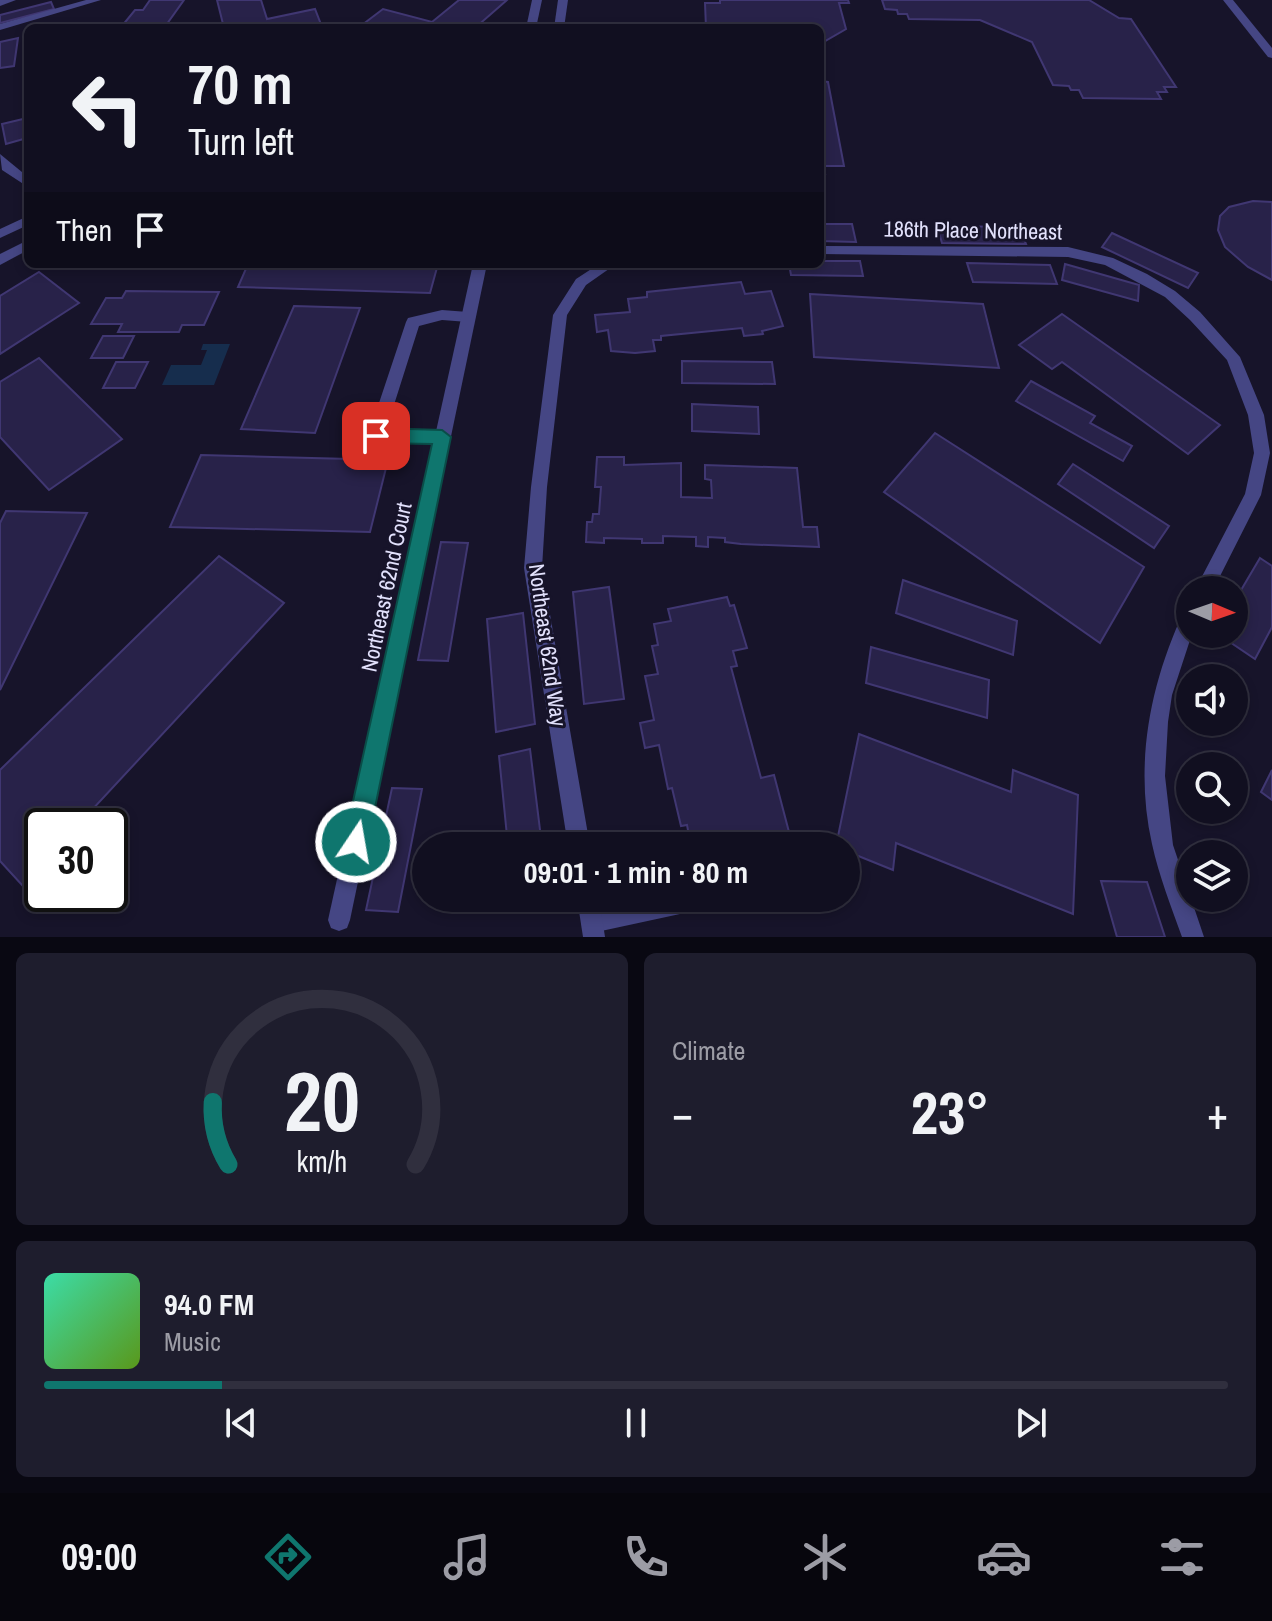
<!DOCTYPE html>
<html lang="en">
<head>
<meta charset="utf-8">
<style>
	:root { --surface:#110f20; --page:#1e1d2d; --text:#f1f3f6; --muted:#9c9ca5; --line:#302f3e; --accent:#0f766e }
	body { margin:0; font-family:"Archivo Narrow",sans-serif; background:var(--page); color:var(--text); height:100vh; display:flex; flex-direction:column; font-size:30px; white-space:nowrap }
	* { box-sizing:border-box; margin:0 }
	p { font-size:26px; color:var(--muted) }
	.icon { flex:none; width:44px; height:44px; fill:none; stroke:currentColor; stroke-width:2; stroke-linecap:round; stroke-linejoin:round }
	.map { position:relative; height:937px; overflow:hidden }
	.side { display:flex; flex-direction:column; gap:16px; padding:16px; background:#090812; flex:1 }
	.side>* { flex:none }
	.banner { position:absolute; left:24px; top:24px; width:800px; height:244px; border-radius:12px; box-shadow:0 4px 12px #0003,0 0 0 2px var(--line); background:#110f20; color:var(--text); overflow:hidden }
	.needle { width:52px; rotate:92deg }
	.tools { position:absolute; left:1176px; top:576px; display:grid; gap:16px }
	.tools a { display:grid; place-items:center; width:72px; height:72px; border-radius:50%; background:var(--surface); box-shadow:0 4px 12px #0003,0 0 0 2px var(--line); font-size:40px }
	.speed { position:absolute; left:24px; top:808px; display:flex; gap:16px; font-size:40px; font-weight:700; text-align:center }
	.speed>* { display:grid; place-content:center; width:104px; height:104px; border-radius:50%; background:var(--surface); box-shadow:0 4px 12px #0003,0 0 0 2px var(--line); line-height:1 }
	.speed .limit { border:4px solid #111; border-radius:12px; background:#fff; color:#111 }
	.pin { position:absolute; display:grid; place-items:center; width:68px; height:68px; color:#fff; margin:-34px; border-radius:16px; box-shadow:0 4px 12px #0006 }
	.me { position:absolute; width:88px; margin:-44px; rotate:12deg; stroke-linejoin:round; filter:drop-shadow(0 0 6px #0008) }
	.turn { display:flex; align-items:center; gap:28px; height:168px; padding:0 32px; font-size:36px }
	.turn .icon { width:104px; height:104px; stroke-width:2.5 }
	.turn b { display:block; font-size:56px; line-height:68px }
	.then { display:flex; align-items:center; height:76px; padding:0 32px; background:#0003; gap:16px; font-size:30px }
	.big { font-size:60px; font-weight:700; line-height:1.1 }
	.side .card { flex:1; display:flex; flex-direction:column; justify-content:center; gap:12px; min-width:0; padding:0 28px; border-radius:12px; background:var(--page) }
	.side .dial { align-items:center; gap:0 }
	.dial svg { height:208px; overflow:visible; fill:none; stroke:var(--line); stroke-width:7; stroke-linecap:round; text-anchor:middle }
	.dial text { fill:var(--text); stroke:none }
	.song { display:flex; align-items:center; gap:24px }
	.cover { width:96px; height:96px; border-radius:12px; background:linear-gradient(135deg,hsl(160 70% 55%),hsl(90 70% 35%)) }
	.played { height:8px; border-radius:4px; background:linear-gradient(90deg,var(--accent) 15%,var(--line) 15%) }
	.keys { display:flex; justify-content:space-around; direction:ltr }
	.heat { display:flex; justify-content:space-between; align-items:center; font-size:44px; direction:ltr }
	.side .tiles { flex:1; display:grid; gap:16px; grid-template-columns:1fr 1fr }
	.card:last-child { grid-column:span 2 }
	.trip { position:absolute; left:412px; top:832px; width:448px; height:80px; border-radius:40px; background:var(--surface); box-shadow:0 4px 12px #0003,0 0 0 2px var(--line); font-weight:700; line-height:80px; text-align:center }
	.tabs { display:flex; height:128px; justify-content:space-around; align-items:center; background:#07060d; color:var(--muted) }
	.tabs .icon { width:56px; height:56px }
	.tabs .current { color:var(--accent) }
	.tabs b { font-size:36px; color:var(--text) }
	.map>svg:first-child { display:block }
	.water { fill:#162d4d }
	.building { fill:#282249; stroke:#403772; stroke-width:2 }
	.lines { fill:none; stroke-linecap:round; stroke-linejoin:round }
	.service { fill:#454684; fill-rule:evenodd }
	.minor { fill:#454684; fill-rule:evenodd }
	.tertiary { fill:#454684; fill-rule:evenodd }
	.route { fill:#0f766e; stroke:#0a4d48; stroke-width:2 }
	.labels { text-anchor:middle; stroke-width:6; stroke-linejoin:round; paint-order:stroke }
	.street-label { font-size:22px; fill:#e2e1fc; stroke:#17142a }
</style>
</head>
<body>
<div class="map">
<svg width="1272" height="937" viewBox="0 0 1272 937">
	<rect width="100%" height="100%" fill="#17142a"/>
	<path class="water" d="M203,344H230L214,385H162L171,365H201L207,350H201Z"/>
	<g class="building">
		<path d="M150,0H184L164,28H75L122,26L135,10H143Z"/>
		<path d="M217,0H261L267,19L315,9L322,27L224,28Z"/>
		<path d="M459,0H507L475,28L448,23L443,28H358L383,9L432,22Z"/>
		<path d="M720,0H848L849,3H839L846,29L820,44V28H706L705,3H720Z"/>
		<path d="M882,0H1089L1119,18L1131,19L1176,87H1164L1167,92H1157L1161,99L1083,98L1079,90H1071L1069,86L1053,85L1032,42L980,20L909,19L907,14H898L897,10L885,9Z"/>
		<path d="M51,2L54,9L0,23V15Z"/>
		<path d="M18,38L14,66L0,68V42Z"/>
		<path d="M820,81L828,82L844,166H823L825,174H820Z"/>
		<path d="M23,119L27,138L6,144L2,124Z"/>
		<path d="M1253,201L1272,202V280L1248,267L1225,247L1218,230L1220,216L1229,207Z"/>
		<path d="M820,224H852L856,242L820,241Z"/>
		<path d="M937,226L1019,227L1026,244L942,243Z"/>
		<path d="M1112,233L1198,273L1188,288L1102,247Z"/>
		<path d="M820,261H860L863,276L791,275L789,264H820Z"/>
		<path d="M967,263L1050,265L1057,284L973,282Z"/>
		<path d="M248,264H438L430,293L238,287Z"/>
		<path d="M1065,264L1139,285L1138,301L1062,280Z"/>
		<path d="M39,272L79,303L0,354V296Z"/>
		<path d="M741,282L745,294L771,291L783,326L762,331L763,334L744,336L742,328L661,336V340H653L655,351L635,353L611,351L608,330L597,332L595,315L630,312L628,299L647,297V292Z"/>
		<path d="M126,291L219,292L204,325H182L179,332H118L122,324H91L106,298H122Z"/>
		<path d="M810,294L983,304L999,368L814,357Z"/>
		<path d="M294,306L360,308L315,433L241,429Z"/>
		<path d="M1062,314L1220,425L1188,454L1062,362L1052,369L1019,345Z"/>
		<path d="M103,336H134L123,358H91Z"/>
		<path d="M39,358L122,439L49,490L0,437V382Z"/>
		<path d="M682,361L772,362L775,384L682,383Z"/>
		<path d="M116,362H148L135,388H103Z"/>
		<path d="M1031,381L1095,416L1090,423L1132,446L1123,461L1016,401Z"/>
		<path d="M692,404L758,407L759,434L692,431Z"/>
		<path d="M935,433L1144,567L1100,643L884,492Z"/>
		<path d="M201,455L388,460L370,532L170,527Z"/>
		<path d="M597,457H624V465L681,463V497L712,498L711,480L705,479V465L797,468L803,527H817L819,547L741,544L725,542V538L708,537V547L696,546V537L663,536V543H642V539L604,538V543L586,542L587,522H592L593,514H599L601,487H595Z"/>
		<path d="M1073,464L1169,526L1154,548L1058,484Z"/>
		<path d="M6,511L87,513L0,690V523Z"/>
		<path d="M441,542L468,543L448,661L418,660Z"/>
		<path d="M219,556L284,603L77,826H42V863L22,885L0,861V770Z"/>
		<path d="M1260,558L1272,566V627L1255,659L1218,634H1234V602Z"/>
		<path d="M903,580L1017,621L1013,655L896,613Z"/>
		<path d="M609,587L624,699L584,704L573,592Z"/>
		<path d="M727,597L730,606L734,605L747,648L733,651L737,666L731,667L761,778L774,775L789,832L784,833L786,846H691L687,825L681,826L672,788L668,789L659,745L645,748L640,723L654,720L645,676L658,674L652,646L658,645L654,624L671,621L668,609Z"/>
		<path d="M523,613L535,724L496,732L487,619Z"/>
		<path d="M871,647L989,680L987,718L866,683Z"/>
		<path d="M859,734L1011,792L1013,770L1078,795L1073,914L896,843L893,870L846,851V846H836Z"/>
		<path d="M530,749L542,846H508L499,756Z"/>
		<path d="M1272,770V800L1261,792Z"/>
		<path d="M392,788L422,789L398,912L366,910Z"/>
		<path d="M1101,881L1147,882L1165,937H1117Z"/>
	</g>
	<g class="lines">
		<g class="service">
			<path d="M0,0H16L0,6Z"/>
			<path d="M86,0H101L0,30V24Z"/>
			<path d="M442,310L468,312L475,317L468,322L442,320L419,326L386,430L442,431L448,432L450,437L448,442L371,441L368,436L406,322L408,318Z"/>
			<path d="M652,898H752L749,906L741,909L680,914L592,933L584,930L581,922L584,914L592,911Z"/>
		</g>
		<g class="minor">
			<path d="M532,0H542L536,28H526Z"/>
			<path d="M558,0H568L564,28H554Z"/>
			<path d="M0,154L28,177V187L2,170Z"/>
			<path d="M28,216V225L0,238V229Z"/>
			<path d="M28,240V250L0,265V254Z"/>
			<path d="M820,246L1068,247L1113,258L1147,274L1175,291L1200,312L1240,357L1264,415L1270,453L1261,495L1213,590H1195L1245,494L1254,453L1248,415L1227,360L1190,320L1165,297L1105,265L1068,257L820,254Z"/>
			<path d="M473,264H487L350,920L347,928L339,931L331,928L328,920Z"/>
			<path d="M599,264H616L586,285L567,315L547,487L542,568L590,846H568L524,568L531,487L553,315L576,279Z"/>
			<path d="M1190,608L1192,634L1172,695L1168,722L1165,776L1173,845L1204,937H1182C1171,906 1159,876 1152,844C1134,764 1150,684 1184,611Z"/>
			<path d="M577,898H599L605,937H583Z"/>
		</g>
		<path class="tertiary" d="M1223,0H1233L1272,48V58L1268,57Z"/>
	</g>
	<path class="route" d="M376,428L442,430L451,437L368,842L365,851L356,854L347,851L344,842L432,444L376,443L368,436Z"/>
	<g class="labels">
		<g class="street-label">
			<text transform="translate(973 230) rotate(1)" y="8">186th Place Northeast</text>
			<text transform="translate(386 587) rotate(-78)" y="8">Northeast 62nd Court</text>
			<text transform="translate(548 645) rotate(82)" y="8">Northeast 62nd Way</text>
		</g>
	</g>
</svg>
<div class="tools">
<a><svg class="needle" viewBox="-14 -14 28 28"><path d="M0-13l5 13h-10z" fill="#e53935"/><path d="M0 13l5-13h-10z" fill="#9c9ca5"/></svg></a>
<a><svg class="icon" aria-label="sound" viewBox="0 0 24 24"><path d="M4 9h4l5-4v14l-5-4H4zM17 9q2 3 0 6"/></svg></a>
<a><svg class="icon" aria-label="search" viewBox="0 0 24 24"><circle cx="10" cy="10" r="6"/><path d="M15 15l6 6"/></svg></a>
<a><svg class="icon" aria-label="layers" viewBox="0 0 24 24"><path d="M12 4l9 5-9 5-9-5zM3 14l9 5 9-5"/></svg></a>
</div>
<div class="speed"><div class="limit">30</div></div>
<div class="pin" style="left:376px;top:436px;background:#d93025"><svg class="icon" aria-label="arrive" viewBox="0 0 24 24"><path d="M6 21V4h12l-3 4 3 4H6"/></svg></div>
<svg class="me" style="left:356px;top:842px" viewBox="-20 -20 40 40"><circle r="17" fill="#0f766e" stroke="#fff" stroke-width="3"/><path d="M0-11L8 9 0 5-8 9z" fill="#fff"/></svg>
<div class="trip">09:01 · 1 min · 80 m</div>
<div class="banner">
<div class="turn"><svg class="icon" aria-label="left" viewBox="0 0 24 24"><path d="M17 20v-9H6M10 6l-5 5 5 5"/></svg><div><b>70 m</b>Turn left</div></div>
<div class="then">Then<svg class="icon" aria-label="arrive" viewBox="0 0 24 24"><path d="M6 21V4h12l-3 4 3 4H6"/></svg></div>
</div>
</div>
<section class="side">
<div class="tiles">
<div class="card dial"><svg viewBox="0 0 100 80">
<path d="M14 69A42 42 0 1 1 86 69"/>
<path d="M14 69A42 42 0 0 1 8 45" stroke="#0f766e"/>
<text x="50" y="56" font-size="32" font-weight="700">20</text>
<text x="50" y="72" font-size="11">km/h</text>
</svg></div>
<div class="card"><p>Climate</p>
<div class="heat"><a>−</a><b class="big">23°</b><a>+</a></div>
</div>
<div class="card">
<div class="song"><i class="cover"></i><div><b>94.0 FM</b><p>Music</p></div></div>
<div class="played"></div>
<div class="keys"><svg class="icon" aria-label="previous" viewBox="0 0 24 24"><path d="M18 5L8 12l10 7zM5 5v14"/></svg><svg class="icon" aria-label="pause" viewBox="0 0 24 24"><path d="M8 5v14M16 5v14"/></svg><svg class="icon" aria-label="next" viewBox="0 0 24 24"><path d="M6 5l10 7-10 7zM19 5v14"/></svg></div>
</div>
</div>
</section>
<nav class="tabs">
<b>09:00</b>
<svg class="icon current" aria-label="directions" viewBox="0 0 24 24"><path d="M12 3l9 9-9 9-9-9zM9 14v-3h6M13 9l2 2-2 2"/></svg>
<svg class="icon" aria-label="music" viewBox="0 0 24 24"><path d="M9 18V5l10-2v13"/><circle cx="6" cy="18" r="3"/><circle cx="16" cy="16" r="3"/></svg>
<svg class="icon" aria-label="phone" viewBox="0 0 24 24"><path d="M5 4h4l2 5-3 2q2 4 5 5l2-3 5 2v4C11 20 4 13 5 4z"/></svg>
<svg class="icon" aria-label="climate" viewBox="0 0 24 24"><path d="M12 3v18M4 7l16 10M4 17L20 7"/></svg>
<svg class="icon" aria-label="car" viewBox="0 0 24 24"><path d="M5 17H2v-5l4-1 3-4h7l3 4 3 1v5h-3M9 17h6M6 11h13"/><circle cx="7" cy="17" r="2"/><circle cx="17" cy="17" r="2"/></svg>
<svg class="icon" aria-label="filters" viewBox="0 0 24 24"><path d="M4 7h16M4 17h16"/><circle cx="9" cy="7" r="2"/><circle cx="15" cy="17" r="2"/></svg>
</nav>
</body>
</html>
